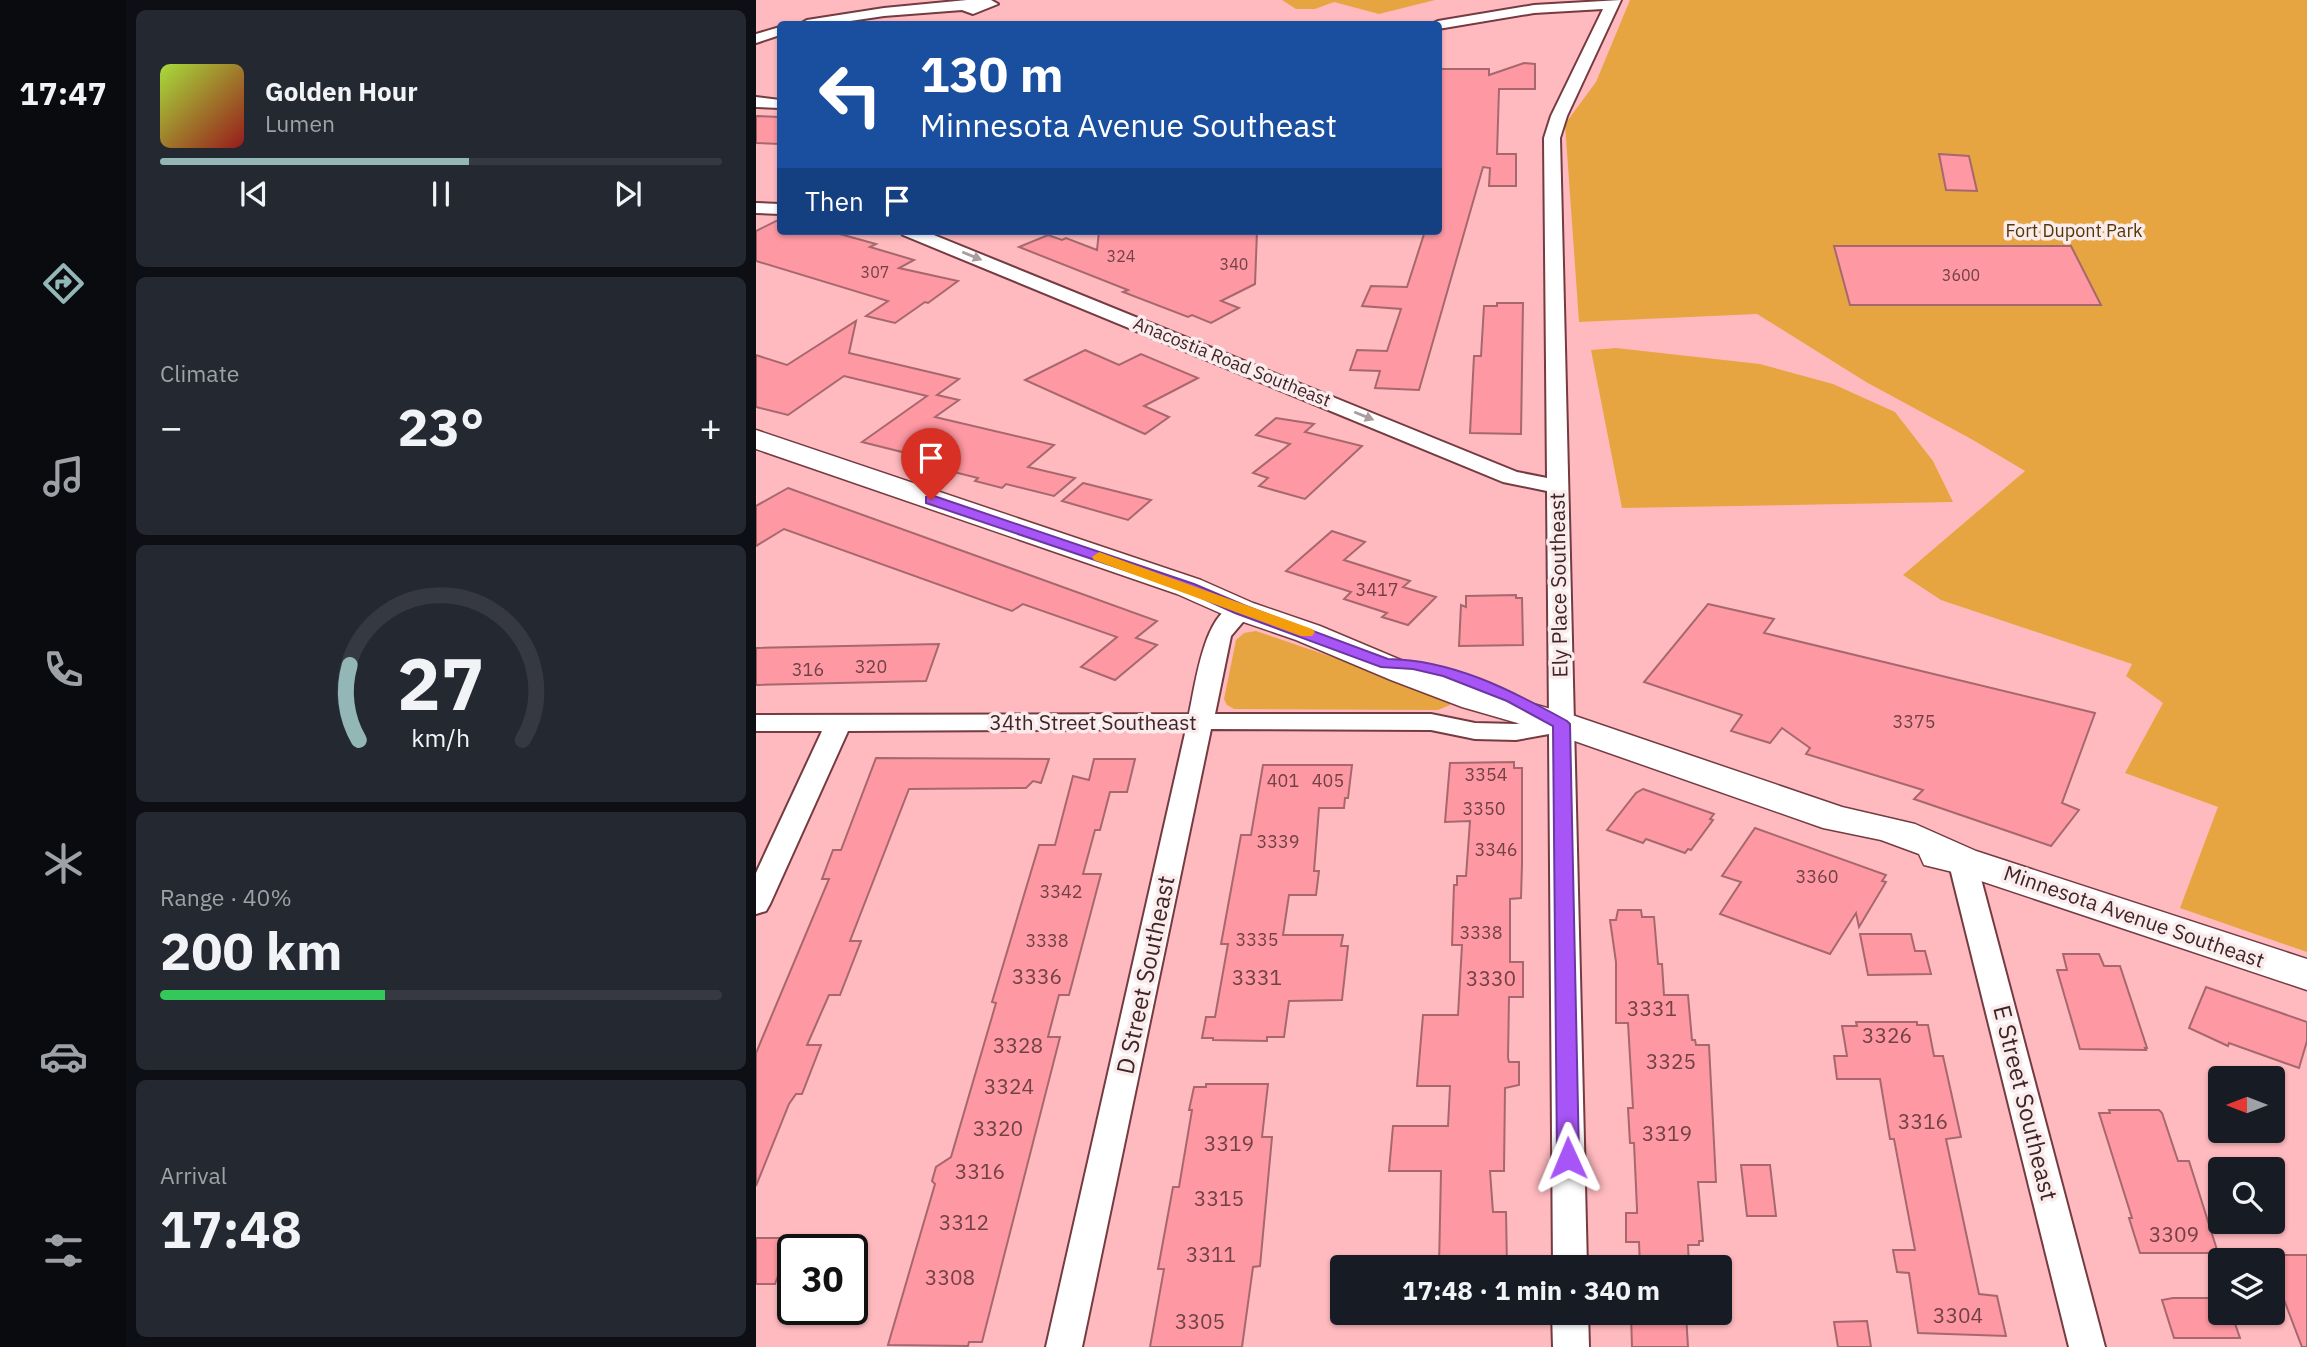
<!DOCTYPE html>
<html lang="en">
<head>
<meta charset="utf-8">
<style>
	:root { --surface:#171b24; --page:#242831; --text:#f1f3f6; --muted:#9ea1a6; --line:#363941; --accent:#93b6b7 }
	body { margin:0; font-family:"IBM Plex Sans",sans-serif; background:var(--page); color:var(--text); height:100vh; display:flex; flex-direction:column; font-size:26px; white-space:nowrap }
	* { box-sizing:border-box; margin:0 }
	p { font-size:23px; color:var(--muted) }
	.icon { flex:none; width:38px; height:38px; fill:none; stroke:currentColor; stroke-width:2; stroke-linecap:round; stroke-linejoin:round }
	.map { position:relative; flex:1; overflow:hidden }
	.panel { display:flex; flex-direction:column; gap:10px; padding:10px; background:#0d0f14; width:630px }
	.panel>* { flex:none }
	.top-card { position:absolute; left:21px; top:21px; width:665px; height:214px; border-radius:7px; box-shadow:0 2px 5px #0004; background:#1a4fa0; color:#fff; overflow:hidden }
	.needle { width:46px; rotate:270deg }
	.tools { position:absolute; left:1452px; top:1066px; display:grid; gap:14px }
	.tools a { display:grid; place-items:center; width:77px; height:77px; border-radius:7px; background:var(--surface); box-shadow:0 2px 5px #0004; font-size:35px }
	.speed { position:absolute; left:21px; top:1234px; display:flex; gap:14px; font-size:35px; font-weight:700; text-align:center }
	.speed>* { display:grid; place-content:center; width:91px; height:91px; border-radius:50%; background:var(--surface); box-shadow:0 2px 5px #0004; line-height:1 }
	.speed .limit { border:4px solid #111; border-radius:10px; background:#fff; color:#111 }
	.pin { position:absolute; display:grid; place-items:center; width:60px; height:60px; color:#fff; margin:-72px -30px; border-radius:50% 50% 50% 0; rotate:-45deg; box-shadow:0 0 7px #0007 }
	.pin .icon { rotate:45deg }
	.me { position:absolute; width:77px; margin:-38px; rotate:359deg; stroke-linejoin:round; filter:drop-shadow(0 0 5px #0008) }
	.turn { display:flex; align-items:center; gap:24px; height:147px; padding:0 28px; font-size:32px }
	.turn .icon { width:91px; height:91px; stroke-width:2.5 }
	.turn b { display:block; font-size:49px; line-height:60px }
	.then { display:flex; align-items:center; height:66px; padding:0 28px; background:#0003; gap:14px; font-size:26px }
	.big { font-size:52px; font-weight:700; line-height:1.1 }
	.panel .tile { flex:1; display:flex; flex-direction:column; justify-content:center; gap:10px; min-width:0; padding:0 24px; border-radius:10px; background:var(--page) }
	.panel .dial { align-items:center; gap:0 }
	.dial svg { height:182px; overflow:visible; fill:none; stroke:var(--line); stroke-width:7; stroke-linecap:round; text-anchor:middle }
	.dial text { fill:var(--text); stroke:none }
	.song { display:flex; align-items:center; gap:21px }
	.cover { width:84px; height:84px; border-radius:10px; background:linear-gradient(135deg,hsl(80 70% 55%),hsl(0 70% 35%)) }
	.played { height:7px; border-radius:4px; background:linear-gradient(90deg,var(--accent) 55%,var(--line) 55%) }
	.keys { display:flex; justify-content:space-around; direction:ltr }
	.heat { display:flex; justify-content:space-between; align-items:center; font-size:38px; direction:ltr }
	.charge { height:10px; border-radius:5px; background:linear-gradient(90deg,#34c759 40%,var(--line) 0) }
	.trip { position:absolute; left:574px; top:1255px; width:402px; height:70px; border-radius:7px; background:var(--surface); box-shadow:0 2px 5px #0004; font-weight:700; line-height:70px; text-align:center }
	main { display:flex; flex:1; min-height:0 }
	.dock { display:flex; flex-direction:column; width:126px; justify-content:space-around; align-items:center; background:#090b0e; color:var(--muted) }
	.dock .icon { width:49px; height:49px }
	.dock .selected { color:var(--accent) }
	.dock b { font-size:32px; color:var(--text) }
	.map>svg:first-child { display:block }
	.green { fill:#e7a542 }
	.building { fill:#fe98a2; stroke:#a6686e; stroke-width:2 }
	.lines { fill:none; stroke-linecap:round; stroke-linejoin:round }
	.street-casing { stroke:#743b41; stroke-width:4 }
	.secondary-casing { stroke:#743b41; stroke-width:3 }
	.street { fill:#fff; fill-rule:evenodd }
	.secondary { fill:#fff; fill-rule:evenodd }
	.oneway { fill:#a99d9e }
	.route { fill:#a855f7; stroke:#6d37a1; stroke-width:2 }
	.slow { fill:#f59e0b }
	.labels { text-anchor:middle; stroke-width:7; stroke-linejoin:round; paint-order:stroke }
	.far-number-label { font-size:16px; fill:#704246 }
	.far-park-label { font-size:18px; fill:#543705; stroke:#faecec }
	.far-street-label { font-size:18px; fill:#402528; stroke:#faecec }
	.number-label { font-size:18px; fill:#704246 }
	.street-label { font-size:21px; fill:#402528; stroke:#faecec }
	.near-number-label { font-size:21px; fill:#704246 }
	.near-street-label { font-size:24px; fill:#402528; stroke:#faecec }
</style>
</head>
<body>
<main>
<nav class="dock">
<b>17:47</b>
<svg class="icon selected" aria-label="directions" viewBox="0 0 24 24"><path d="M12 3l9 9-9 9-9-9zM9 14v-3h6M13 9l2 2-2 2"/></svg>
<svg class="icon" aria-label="music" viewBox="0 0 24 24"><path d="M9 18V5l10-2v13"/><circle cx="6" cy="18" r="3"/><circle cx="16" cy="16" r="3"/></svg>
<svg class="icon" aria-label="phone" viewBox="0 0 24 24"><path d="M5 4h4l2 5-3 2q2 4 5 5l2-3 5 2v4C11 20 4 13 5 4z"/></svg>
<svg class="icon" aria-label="climate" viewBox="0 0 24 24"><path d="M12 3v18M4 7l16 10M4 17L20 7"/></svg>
<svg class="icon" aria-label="car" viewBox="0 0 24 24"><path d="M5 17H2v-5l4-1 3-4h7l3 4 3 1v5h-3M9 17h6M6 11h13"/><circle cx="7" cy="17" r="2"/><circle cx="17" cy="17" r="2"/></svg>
<svg class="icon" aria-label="filters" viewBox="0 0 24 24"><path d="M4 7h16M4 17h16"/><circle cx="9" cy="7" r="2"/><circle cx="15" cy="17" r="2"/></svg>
</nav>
<section class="panel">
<div class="tile">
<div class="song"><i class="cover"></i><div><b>Golden Hour</b><p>Lumen</p></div></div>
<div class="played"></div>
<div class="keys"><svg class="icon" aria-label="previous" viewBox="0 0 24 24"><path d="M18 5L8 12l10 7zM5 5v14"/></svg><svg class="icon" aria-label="pause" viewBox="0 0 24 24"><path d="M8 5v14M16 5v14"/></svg><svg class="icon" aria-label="next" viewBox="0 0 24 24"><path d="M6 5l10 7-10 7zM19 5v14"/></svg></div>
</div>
<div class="tile"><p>Climate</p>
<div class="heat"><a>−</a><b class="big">23°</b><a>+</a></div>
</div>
<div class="tile dial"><svg viewBox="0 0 100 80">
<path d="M14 69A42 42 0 1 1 86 69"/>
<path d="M14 69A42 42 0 0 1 10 36" stroke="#93b6b7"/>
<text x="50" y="56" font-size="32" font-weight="700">27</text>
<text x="50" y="72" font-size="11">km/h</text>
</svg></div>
<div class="tile"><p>Range · 40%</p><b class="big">200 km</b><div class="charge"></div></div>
<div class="tile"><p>Arrival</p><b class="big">17:48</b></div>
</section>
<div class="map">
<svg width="1551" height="1347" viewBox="0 0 1551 1347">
	<rect width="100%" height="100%" fill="#ffbabf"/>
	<g class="green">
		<path d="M526,0H679L623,14L578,2L559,9H540Z"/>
		<path d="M874,0H1551V952L1424,908L1462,807L1369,773L1407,703L1370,676L1376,664L1185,600L1147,575L1269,471L1217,440L1110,382L1001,314L823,322L809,124L840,82Z"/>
		<path d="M860,348L1004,364L1077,384L1139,412L1177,461L1197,502L866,508L835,350Z"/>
		<path d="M500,631L690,696L694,705L682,710L478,709L471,705L468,699L480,640L488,633Z"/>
	</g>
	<g class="building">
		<path d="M768,63L779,64V89H743L741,154H760V186H733L734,168L727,167L663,390L619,388L624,371L594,370L601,350L631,351L645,309L606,306L615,286L651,287L669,231H682V69H733V75Z"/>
		<path d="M0,116L24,117V144L0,143Z"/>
		<path d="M1183,154L1213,156L1221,191L1190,190Z"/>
		<path d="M24,219V231H73L120,244L114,247L158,260L143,268L202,281L172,303L169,302L139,323L110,316L132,301L0,261V231Z"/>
		<path d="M343,231H501L499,284L465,301L483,308L455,323L436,315L432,317L367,292L372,290L263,247L292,235L306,240L310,238L341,250Z"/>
		<path d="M1078,246H1315L1345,305H1094Z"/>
		<path d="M741,303H767L765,434L714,433L718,356H725L728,306H741Z"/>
		<path d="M100,321L93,353L203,379L181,395L203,400L179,417L298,445L272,467L319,478L298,496L250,484L246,488L219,481L222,478L162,463L170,458L106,442L171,396L88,376L32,415L0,407V355L31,365Z"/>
		<path d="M329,350L363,365L385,354L442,378L388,406L413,417L389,434L269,380Z"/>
		<path d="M520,418L558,424L549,432L606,446L549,499L503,486L512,478L497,473L534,444L500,435Z"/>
		<path d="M327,483L395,500L372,520L306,501Z"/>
		<path d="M32,488L401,621L380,638L401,645L359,680L325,667L361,637L267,604L256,611L28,529L0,546V506Z"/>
		<path d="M576,531L609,542L588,560L654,581L647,587L680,597L652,625L626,617L631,613L588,599L595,592L530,571Z"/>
		<path d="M760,595V598H766L767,645L703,646L705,605L710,607V596Z"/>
		<path d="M952,604L1018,619L1008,633L1339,713L1306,803L1323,810L1295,846L1158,799L1167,790L1050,754L1054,748L1026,728L1014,743L975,731L986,715L888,682Z"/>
		<path d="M183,644L170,681L0,685V648Z"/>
		<path d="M120,758L293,759L285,783L277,781L270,788L153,789L94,941H105L84,995H73L51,1045H65L46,1094H40L33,1104L0,1186V1053L73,879H66L77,850H85Z"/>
		<path d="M338,759H379L371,792H354L344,830H339L327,874H345L313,995H303L292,1037H304L226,1342H213L212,1346L132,1345L179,1184L176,1181L180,1167L195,1157L240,1003L236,1002L283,845H299L317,776L333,780Z"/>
		<path d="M758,762V768H766V864L765,898L754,899V962H767V997H753L752,1058L753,1062H763V1085L749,1088L748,1171H734L737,1212H750L751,1267H683L685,1171H633L637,1126H692L694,1086H661L667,1015H702L706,945H696L698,885H701V876H710L714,821L689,822L694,763Z"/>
		<path d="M507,765H596L592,798H589L588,808H563L558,871H563L560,895H533L527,935H587L585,946H592L586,1000L533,1001L528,1037H511V1041L457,1040V1038H446L450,1017H459L472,944H465L485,835H495Z"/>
		<path d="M887,789L958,814L954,819L957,820L935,850L932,849L929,853L890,839L887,843L851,830L880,793Z"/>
		<path d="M999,828L1130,875L1126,881L1130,882L1103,927L1100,913L1074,954L964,914L985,882L966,876Z"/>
		<path d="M862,910H885L886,917H898L902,964H906L908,995H932L936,1040H939L940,1045H953L960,1182H942L947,1241H943V1245H932L933,1267H884L883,1242H870V1213H881V1209L878,1143H874L872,1108H877L872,1023H860V962L854,920H860Z"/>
		<path d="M1104,934H1155L1159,951H1169L1175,974L1112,975Z"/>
		<path d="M1307,954H1343L1348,966H1364L1391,1048H1389L1390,1050L1324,1049L1301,970H1311Z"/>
		<path d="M1450,987L1551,1022V1041L1543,1068L1473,1043L1472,1046L1433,1028Z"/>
		<path d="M1100,1022H1161V1025H1172L1178,1056H1187L1205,1137L1190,1139L1223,1294L1241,1296L1250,1336L1162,1333L1153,1273L1141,1272L1137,1250H1159L1138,1139H1134L1124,1079H1081L1078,1056H1091L1086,1026H1101Z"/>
		<path d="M450,1084H512L506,1137H516L504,1266L497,1267L486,1347H394L408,1269H402L417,1187H423L436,1110H433L438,1087H450Z"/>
		<path d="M1353,1110H1403L1406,1113L1422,1161H1433L1462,1253H1384L1373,1218H1376L1343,1113H1354Z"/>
		<path d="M985,1165H1014L1020,1216H991Z"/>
		<path d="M0,1238H36L19,1284H0Z"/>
		<path d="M1517,1255H1551V1347H1546L1522,1284H1517Z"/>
		<path d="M1417,1298H1465V1312H1475L1484,1338H1418L1406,1300Z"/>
		<path d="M875,1314H930L932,1347H876Z"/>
		<path d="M1111,1321L1115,1347H1082L1078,1322Z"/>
	</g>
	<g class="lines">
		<g class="street-casing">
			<g id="street">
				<path d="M211,0H235L242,4L217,14L206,10L128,16L74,24H44L51,20L128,8Z"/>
				<path d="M865,0L811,116L804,138L831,1267H797L793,734L760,740L719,739L675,730L455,729L326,1347H290L430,729L92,731L14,904L10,911L0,914V873L66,731H0V715L433,714C440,685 449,594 493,605L497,610L475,636L459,714H675L719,723L760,724L793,718L791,491L747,482L147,235L144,231H168L761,472L791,478L788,138L795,116L847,9L778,13L682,29V24H675L682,21L778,5Z"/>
				<path d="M24,27V35L0,43V34Z"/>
				<path d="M0,97L24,100V108L0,107Z"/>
				<path d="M0,203L24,204V214L0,213Z"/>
				<path d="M1206,851L1216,853L1220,860L1349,1347H1313L1192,860L1196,853Z"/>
				<path d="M796,1312H832L833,1347H797Z"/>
			</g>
		</g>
		<g class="secondary-casing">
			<path id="secondary" d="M0,430L445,580L497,603L564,626L659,666L732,691L819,716L1086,807L1159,824L1220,851L1551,959V990L1201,873L1168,865L1163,854L1125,840L1067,828L793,732L706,707L635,680L540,640L473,617L421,594L0,449Z"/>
		</g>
		<use href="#street" class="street"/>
		<use href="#secondary" class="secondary"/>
	</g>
	<defs><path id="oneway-solid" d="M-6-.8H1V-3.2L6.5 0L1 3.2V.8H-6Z" transform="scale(1.75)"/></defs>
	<g class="oneway">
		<use href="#oneway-solid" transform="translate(216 256) rotate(22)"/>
		<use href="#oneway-solid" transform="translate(608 416) rotate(22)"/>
	</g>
	<path class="route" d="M175,495L438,584L490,606L632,659C697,660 755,690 811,721L814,724L823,1158L819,1164L812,1166L805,1164L801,1158L797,726L751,701L687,676L657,669L625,667L479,613L428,590L170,503V497Z"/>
	<path class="slow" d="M343,552L556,629L559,632L556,636H545L338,560L336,557Z"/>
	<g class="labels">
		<g class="far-number-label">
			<text x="365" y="262">324</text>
			<text x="478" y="270">340</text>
			<text x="119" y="278">307</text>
			<text x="1205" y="281">3600</text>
		</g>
		<g class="far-park-label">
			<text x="1318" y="237">Fort Dupont Park</text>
		</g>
		<g class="far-street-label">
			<text transform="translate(476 362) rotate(22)" y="6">Anacostia Road Southeast</text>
		</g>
		<g class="number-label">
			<text x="621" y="596">3417</text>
			<text x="115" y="673">320</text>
			<text x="52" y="676">316</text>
			<text x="1158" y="728">3375</text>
			<text x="730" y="781">3354</text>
			<text x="527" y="787">401</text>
			<text x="572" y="787">405</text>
			<text x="728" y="815">3350</text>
			<text x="522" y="848">3339</text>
			<text x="740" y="856">3346</text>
			<text x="1061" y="883">3360</text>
			<text x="305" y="898">3342</text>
			<text x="725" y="939">3338</text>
			<text x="501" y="946">3335</text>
			<text x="291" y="947">3338</text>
		</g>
		<g class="street-label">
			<text transform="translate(803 585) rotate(-91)" y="7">Ely Place Southeast</text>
			<text x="337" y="730">34th Street Southeast</text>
			<text transform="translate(1378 917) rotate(19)" y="7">Minnesota Avenue Southeast</text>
		</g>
		<g class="near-number-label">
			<text x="281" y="984">3336</text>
			<text x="501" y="985">3331</text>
			<text x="735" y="986">3330</text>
			<text x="896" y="1016">3331</text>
			<text x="1131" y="1043">3326</text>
			<text x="262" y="1053">3328</text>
			<text x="915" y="1069">3325</text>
			<text x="253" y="1094">3324</text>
			<text x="1167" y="1129">3316</text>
			<text x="242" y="1136">3320</text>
			<text x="911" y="1141">3319</text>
			<text x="473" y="1151">3319</text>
			<text x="224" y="1179">3316</text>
			<text x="463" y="1206">3315</text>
			<text x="208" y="1230">3312</text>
			<text x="1418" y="1242">3309</text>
			<text x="455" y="1262">3311</text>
			<text x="194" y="1285">3308</text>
			<text x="1202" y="1323">3304</text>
			<text x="444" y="1329">3305</text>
		</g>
		<g class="near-street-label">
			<text transform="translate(390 975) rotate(-78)" y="8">D Street Southeast</text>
			<text transform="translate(1269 1103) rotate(76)" y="8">E Street Southeast</text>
		</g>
	</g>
</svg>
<div class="tools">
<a><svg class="needle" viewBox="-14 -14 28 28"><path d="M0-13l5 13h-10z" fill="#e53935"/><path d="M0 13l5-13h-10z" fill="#9ea1a6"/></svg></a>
<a><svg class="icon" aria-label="search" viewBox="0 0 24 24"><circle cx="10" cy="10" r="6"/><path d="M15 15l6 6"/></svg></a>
<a><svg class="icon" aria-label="layers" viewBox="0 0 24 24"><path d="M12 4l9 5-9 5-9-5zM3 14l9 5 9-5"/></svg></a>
</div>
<div class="speed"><div class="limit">30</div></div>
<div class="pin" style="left:175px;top:500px;background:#d93025"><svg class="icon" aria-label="arrive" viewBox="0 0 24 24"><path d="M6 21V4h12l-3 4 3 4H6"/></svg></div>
<svg class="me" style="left:812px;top:1158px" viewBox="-20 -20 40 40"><path d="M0-17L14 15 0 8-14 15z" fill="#a855f7" stroke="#fff" stroke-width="4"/></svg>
<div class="trip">17:48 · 1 min · 340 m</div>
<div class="top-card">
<div class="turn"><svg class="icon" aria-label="left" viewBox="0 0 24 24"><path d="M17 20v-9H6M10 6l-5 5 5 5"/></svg><div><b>130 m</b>Minnesota Avenue Southeast</div></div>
<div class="then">Then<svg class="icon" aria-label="arrive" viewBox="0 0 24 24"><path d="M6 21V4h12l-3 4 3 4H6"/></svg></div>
</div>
</div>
</main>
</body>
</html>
